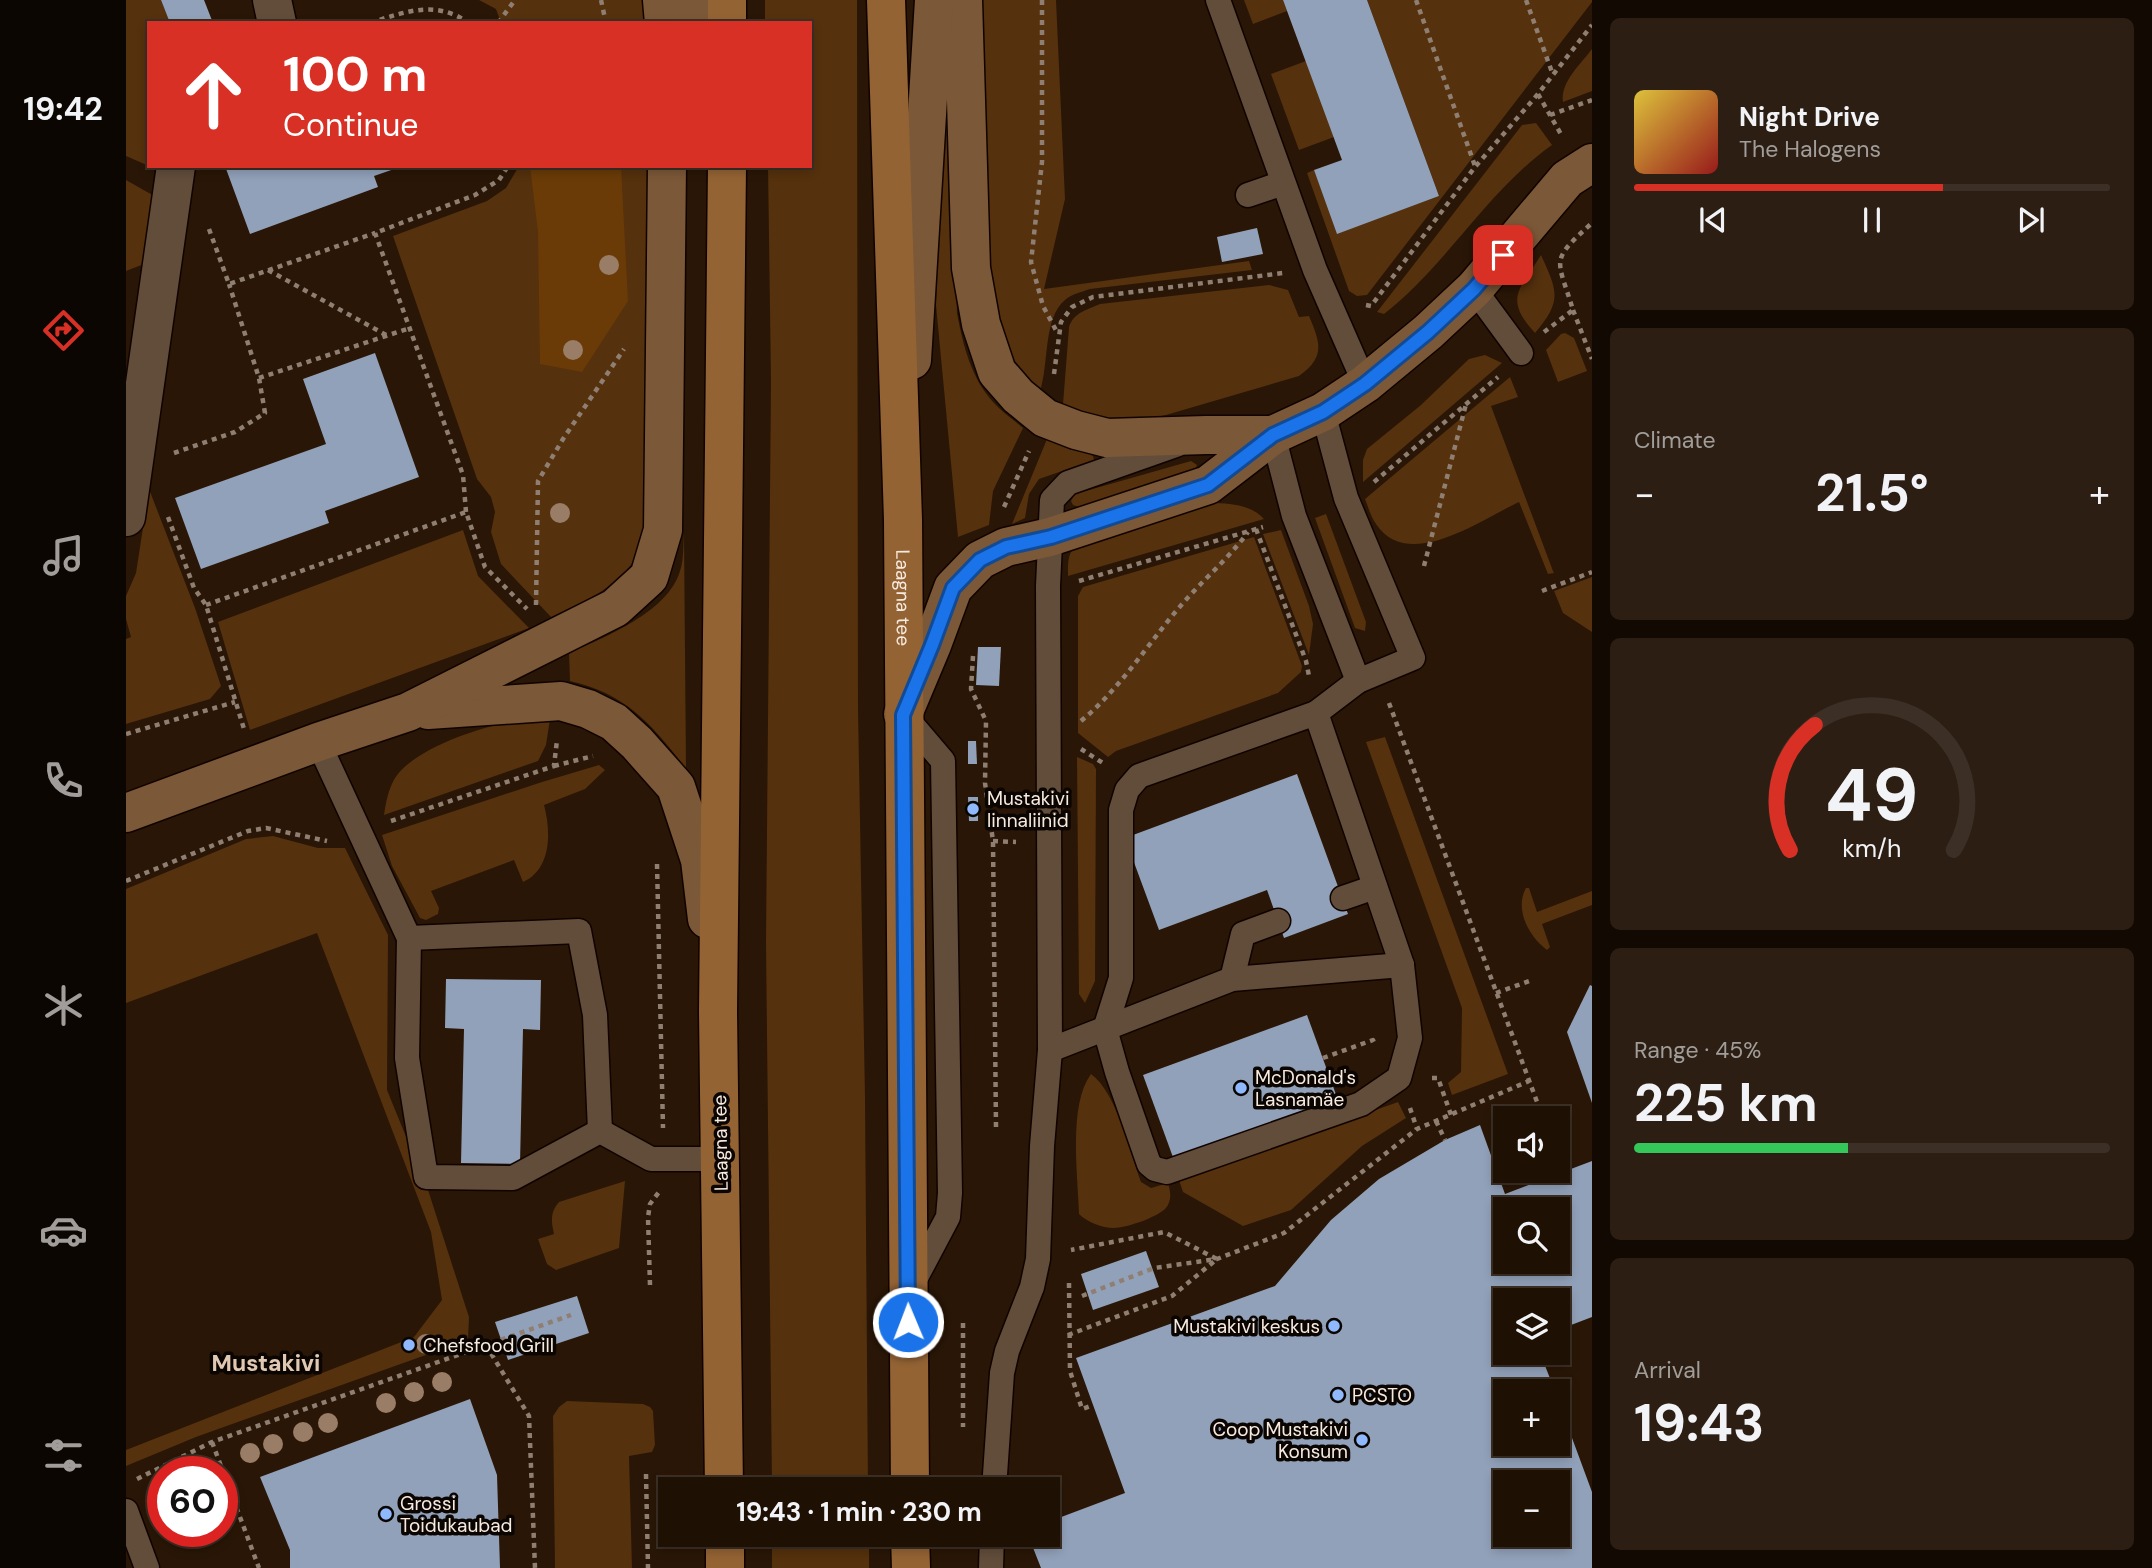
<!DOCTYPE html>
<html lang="en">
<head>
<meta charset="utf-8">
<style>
	:root { --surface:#1f1004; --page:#2c1e13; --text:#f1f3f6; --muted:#a19d9a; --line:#3c3026; --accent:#d93025 }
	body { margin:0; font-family:"DM Sans",sans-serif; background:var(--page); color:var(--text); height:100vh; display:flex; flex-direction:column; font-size:26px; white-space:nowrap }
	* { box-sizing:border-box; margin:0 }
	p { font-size:23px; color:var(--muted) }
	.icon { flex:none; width:38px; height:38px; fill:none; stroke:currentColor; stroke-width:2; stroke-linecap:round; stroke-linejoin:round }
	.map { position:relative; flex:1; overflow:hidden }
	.drawer { display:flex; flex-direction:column; gap:18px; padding:18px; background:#110902; width:560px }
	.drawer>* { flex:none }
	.top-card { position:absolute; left:21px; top:21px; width:665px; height:147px; border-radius:0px; box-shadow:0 4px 10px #0003,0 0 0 2px var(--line); background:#d93025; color:#fff; overflow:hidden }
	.fabs { position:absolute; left:1367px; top:1106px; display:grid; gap:14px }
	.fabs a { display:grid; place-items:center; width:77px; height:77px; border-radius:0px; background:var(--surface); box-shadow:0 4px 10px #0003,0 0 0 2px var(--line); font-size:35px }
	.speed { position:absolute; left:21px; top:1456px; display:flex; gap:14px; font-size:35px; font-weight:700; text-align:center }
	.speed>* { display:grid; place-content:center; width:91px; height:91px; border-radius:50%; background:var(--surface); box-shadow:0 4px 10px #0003,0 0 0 2px var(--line); line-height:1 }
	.speed .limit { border:10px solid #d22; background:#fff; color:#111 }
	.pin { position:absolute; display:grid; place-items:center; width:60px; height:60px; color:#fff; margin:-30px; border-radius:14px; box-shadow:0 4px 10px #0006 }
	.me { position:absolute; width:77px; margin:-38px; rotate:359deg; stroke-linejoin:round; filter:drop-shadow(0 0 5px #0008) }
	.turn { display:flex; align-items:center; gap:24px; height:147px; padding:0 21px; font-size:32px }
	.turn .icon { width:91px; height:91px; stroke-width:2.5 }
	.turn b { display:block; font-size:49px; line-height:60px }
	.big { font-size:52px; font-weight:700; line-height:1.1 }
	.drawer .tile { flex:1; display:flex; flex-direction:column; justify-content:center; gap:10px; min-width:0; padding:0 24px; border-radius:10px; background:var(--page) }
	.drawer .dial { align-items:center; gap:0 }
	.dial svg { height:182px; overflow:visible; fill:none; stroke:var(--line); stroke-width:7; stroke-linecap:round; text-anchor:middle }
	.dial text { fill:var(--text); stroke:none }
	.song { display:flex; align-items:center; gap:21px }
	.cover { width:84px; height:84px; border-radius:10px; background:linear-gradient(135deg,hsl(50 70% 55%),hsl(0 70% 35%)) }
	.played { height:7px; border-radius:4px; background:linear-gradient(90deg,var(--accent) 65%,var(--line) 65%) }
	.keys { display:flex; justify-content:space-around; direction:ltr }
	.heat { display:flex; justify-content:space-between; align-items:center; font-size:38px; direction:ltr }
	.charge { height:10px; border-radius:5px; background:linear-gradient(90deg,#34c759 45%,var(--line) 0) }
	.trip { position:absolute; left:532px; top:1477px; width:402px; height:70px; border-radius:0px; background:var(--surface); box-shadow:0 4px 10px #0003,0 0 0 2px var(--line); font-weight:700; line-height:70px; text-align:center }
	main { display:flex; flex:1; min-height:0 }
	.tab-bar { display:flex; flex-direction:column; width:126px; justify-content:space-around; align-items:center; background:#0c0602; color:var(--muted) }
	.tab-bar .icon { width:49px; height:49px }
	.tab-bar .selected { color:var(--accent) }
	.tab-bar b { font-size:32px; color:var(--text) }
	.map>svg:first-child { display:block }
	.green { fill:#55310d }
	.forest { fill:#6a3b07 }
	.building { fill:#91a1b9; fill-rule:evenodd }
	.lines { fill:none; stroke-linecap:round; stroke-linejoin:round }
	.lane-casing { stroke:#100300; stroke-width:27 }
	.street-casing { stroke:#100300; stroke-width:41 }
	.secondary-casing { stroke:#100300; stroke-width:41 }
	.primary-casing { stroke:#100300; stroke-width:41 }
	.path { stroke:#8f7f72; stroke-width:4.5; stroke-dasharray:5 5; stroke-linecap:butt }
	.lane { stroke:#624d3b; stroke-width:24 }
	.street { stroke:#624d3b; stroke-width:38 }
	.secondary { stroke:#7b5837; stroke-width:38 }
	.primary { stroke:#946334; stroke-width:38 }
	.tree { fill:#997d66 }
	.route-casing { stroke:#114b97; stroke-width:18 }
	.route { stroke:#1a73e8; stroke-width:12 }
	.poi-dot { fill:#8fb8fd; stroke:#0b0501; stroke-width:2.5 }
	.labels { text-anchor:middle; stroke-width:7; stroke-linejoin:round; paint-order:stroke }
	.street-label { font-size:19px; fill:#f7eae0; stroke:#0b0501 }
	.poi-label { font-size:19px; fill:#f7eae0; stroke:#0b0501; text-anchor:start }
	.quarter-label { font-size:23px; font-weight:bold; fill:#e1c8b3; stroke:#0b0501 }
</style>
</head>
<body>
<main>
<nav class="tab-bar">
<b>19:42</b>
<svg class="icon selected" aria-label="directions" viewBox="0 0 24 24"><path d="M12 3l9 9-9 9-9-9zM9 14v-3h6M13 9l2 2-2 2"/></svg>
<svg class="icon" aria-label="music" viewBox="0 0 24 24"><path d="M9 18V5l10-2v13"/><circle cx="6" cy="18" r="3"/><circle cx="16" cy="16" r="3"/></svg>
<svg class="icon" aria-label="phone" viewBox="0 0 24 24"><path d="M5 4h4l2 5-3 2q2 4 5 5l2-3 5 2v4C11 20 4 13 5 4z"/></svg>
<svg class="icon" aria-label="climate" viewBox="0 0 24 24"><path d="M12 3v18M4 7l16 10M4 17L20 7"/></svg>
<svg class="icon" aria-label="car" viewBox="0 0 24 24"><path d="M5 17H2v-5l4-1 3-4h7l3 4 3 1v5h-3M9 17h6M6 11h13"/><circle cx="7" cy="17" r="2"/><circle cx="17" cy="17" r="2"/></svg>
<svg class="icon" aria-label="filters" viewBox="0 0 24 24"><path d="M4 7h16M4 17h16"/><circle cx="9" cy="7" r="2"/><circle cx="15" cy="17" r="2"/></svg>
</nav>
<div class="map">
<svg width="1466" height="1568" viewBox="0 0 1466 1568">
	<rect width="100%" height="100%" fill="#291606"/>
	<g class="green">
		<path d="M0,0H35L44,23H23V166L0,156Z"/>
		<path d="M353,0H520L522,23H375L370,9Z"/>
		<path d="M639,0H731L732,709L739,1097L742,1489H646L640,943L645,382L642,166H684V23H639Z"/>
		<path d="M856,0H930L939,199L918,289L1123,261L1126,270L964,289C956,292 945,294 939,300C917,318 923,365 914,391L889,361L875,329L863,263Z"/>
		<path d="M1118,0H1157L1161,11L1127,24Z"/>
		<path d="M1241,0H1466V2L1241,295L1231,296L1223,291L1181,173L1188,170L1212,233L1313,196Z"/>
		<path d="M824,35L831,313C837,345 845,378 868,403C876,412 888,420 897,428L867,491L863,525L832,537L810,305L815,114Z"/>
		<path d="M1466,49V91L1437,102C1434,82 1455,64 1466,49Z"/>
		<path d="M1180,61L1208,137L1173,150L1145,74Z"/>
		<path d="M1410,123L1426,145C1361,191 1321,265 1258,314L1251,312L1396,125Z"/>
		<path d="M393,166H525L523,517C519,529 518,543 512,554C494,587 458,602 425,617L375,564L365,532L369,512L365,497L351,479L267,236L361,201L380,188Z"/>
		<path d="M0,180L30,197L18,264L0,271Z"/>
		<path d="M1415,255C1432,292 1436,301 1409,333C1377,298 1394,289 1415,255Z"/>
		<path d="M1143,285L1162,290L1173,317L1183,316C1195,344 1199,357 1173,376L1040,415L1015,420L995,422L951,412L937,404L943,327C948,312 961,310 974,304Z"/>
		<path d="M1439,333L1448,338L1461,371L1432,382L1420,350L1435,334Z"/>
		<path d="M1359,355L1376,363L1237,482V460L1241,449L1295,405L1343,359Z"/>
		<path d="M1384,377L1392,397L1365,406L1427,571L1428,573L1422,574L1393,502C1356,519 1282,573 1250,524C1245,517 1242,507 1239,499Z"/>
		<path d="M921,439L963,454L967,456L968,460L913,479L903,494L899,518L886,524Z"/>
		<path d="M1065,461L1071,465L1068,473L953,507L947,505L945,501L949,494Z"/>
		<path d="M23,489L69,608L95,686L84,699L0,724V639L5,637L0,619V596L10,573Z"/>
		<path d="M1089,503C1108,504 1125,505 1138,519L942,576C942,564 941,551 952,545Z"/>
		<path d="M1200,514L1240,622L1239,631L1229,628L1189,518Z"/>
		<path d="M337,530L352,576L403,628L124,730L92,622Z"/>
		<path d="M1155,530L1183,606L1187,624L1183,655L1137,534Z"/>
		<path d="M558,533L560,769C527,725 499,693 444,681L443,653C479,637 542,612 554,571C558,560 557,545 558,533Z"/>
		<path d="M1128,537L1176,666L1175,672L1152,693L990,751L982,757L952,733V596L957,587Z"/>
		<path d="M1466,577V632L1437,613L1428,591Z"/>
		<path d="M424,719L420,745L412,761L258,815C260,802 262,790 269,778C287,750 348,729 380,723C394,720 409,720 424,719Z"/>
		<path d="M1259,737L1382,1074L1326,1095L1322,1083L1335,1072L1336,1008L1240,742Z"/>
		<path d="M951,757L967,764L970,769L969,981L959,1003L953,994Z"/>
		<path d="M473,765L479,770L459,789L418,805C425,831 426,869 397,882L388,860L305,891L313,908L312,914L300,920L294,918L266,866L256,835L416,782Z"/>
		<path d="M147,836L192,848H219L262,935L261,1090L303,1193L343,1317L342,1340L70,1437L0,1466V1450L288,1337L316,1300L305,1232L191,933L0,1003V889L120,839Z"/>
		<path d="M1400,888H1403L1411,912L1466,891V905L1416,924L1424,947L1421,950C1403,937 1388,909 1400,888Z"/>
		<path d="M965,1074C991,1093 1004,1152 1015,1182L1025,1188L1042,1183C1044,1190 1046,1197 1042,1205C1037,1216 1000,1228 988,1228C976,1228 961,1222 953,1214C952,1175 942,1105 965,1074Z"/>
		<path d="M1272,1102L1280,1118L1236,1146L1165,1210L1117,1226L1057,1192L1053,1180Z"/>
		<path d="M499,1181L493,1248L430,1270L421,1264L412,1239L428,1234C425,1221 424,1212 433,1202Z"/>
		<path d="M441,1401L517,1404L524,1407L527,1411L529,1445L526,1452L503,1456L506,1568H429L427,1416L433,1407Z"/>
		<rect x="646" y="1535" width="97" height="33"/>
	</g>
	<path class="forest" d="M404,166H495L502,301L456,372L414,364L412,232Z"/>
	<g class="building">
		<path d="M35,0H78L87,23H44Z"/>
		<path d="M1157,0H1241L1313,196L1211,234L1188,170L1216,160Z"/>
		<path d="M99,166H274V167L248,176L252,187L124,234Z"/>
		<path d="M1131,228L1137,254L1096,262L1091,237Z"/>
		<path d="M249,353L293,477L199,511L203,523L75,569L49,498L200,444L177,379Z"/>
		<path d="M852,647H875L873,686L850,685Z"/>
		<path d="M842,741H850L851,764H842Z"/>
		<path d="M1171,774L1222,914L1158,938L1141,890L1033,930L999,838Z"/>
		<path d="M842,797H852V821H843Z"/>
		<path d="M320,979L415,980L414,1030L397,1029L394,1164L335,1163L338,1029L319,1028Z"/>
		<path d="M1464,985L1466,986V1103L1441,1032Z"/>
		<path d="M1181,1015L1212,1100L1048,1160L1017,1075Z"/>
		<path d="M1354,1125L1379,1194L1466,1161V1317L1432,1330V1300H1379V1353H1414L1429,1391H1379V1444H1432V1400L1466,1492V1568H915L902,1535H922V1522L999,1493L950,1358L1149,1286L1205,1220L1253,1179L1319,1140ZM1379,1209H1432V1262H1379ZM1379,1482H1432V1535H1379Z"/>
		<path d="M1020,1251L1033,1287L967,1310L955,1274Z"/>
		<path d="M451,1296L463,1333L382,1360L369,1322Z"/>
		<path d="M344,1399L371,1475L374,1568H164V1550L134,1477Z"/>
	</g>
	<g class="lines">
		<g class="lane-casing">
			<g id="lane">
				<path d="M1092,0L1189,270L1239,384"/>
				<path d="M1122,195L1157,183"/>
				<path d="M1348,289L1395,353"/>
				<path d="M1147,435L1168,516L1232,681"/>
				<path d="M1190,713L1276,965L1284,1038L1273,1078L1235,1104L1041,1172L1029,1169L1023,1164L991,1072L979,1029L995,978V810L1001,790L1013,776Z"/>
				<path d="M1190,713L1232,681L1287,658L1220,498L1197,412"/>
				<path d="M777,714L817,761L824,1193L822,1217L786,1285"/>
				<path d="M192,742L283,938L281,1058L300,1177L387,1178L474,1131L525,1159H594"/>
				<path d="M1217,898L1249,887"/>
				<path d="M283,938L453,931L469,1015L474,1131"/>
				<path d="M1106,979L1117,934L1152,921"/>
				<path d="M924,1050L1106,979L1276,965"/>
				<path d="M868,1489L876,1373L881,1351L906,1287L912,1259L916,1146L924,1050L922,586L926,500L942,483L1050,445"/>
				<path d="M0,1511L21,1568"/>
				<path d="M865,1568L866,1535"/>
			</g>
		</g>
		<g class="street-casing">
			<g id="street">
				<path d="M146,0L151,23"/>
				<path d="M0,517L50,166"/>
			</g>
		</g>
		<g class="secondary-casing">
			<g id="secondary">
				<path d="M536,0L538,23"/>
				<path d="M571,0L573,23"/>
				<path d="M837,0L845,268L855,324L871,372L892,396L919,418L950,430L981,438L1080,435H1147"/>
				<path d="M786,360L808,0"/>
				<path d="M302,710L435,701L462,709L488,722L511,743L550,787L574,860L581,919"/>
				<path d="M777,714L806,645L827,588L854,560L880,547L924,537L1082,485L1147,435L1197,412L1239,384L1302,332L1348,289L1441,179L1466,163"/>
				<path d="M0,813L192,742L282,712L489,608L523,577L537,530L541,166"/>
			</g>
		</g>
		<g class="primary-casing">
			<g id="primary">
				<path id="s1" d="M760,0L777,520L784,1489"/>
				<path d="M601,23V0"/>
				<path d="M598,1489L592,1011L601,166"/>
				<path d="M599,1535V1568"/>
				<path d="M784,1535L785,1568"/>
			</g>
		</g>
		<g class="path">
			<path d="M475,0L480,23"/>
			<path d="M916,0V162L905,262L917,306L932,334"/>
			<path d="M1290,0L1349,166"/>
			<path d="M1400,0L1427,75"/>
			<path d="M244,23C281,11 310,0 343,23"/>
			<path d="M372,23L389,0"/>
			<path d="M1412,94L1436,136"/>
			<path d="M1424,115L1466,100"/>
			<path d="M83,229L103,284L249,233"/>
			<path d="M142,270L260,335"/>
			<path d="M1240,305L1245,306L1349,167L1412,94L1466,25"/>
			<path d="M1447,310L1466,359"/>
			<path d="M1418,332L1447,310C1431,257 1423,262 1466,223"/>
			<path d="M928,374L935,322L946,307L967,297L1157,273"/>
			<path d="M133,378L284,328"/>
			<path d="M48,453L109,432L139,413L133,378L103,284"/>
			<path d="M1248,482L1372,377"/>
			<path d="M878,507L903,451"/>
			<path d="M340,512L337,475L249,233L349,195L373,180L382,166"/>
			<path d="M42,517L68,588L80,605L118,729"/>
			<path d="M1130,529L1180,661L1183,676"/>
			<path d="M1298,566L1340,404"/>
			<path d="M953,581L1137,527"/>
			<path d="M1416,591L1466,572"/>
			<path d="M80,605L340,512L359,567L401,609"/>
			<path d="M410,605L412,481L437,439L498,349"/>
			<path d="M847,656L845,689L860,721L859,783L867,841L870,1127"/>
			<path d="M1263,703L1417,1118"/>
			<path d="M955,721C995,688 1023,642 1057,603C1078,579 1103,558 1122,532"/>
			<path d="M0,734L109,702"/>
			<path d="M955,749L980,765"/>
			<path d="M428,766L467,756"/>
			<path d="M265,821L428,766L431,740"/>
			<path d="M867,841L890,842"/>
			<path d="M531,864L537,1128"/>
			<path d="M0,881L122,831L140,828L201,841"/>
			<path d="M1370,993L1406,980"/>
			<path d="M1197,1058L1247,1040L1248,1043"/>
			<path d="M1306,1078H1312L1325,1115"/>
			<path d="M1284,1108L1291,1129"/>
			<path d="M1310,1121L1319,1140"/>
			<path d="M1432,1158L1437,1172"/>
			<path d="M943,1283L944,1371L956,1409L967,1405"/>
			<path d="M524,1285L522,1217L524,1204L533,1192"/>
			<path d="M956,1296L1028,1268L1091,1259L1158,1233L1291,1129L1403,1081"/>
			<path d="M837,1323V1427"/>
			<path d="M942,1335L1046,1296L1091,1259L1038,1232L945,1250"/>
			<path d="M360,1345L403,1416L409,1568"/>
			<path d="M86,1442L133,1568"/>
			<path d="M520,1474L522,1568"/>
			<path d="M11,1479L86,1442L445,1315"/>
		</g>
		<use href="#lane" class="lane"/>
		<use href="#street" class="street"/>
		<use href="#secondary" class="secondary"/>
		<use href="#primary" class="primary"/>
	</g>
	<g class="tree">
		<circle cx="483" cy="265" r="10"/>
		<circle cx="447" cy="350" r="10"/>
		<circle cx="434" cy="513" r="10"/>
		<circle cx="300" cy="1344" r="10"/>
		<circle cx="316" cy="1382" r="10"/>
		<circle cx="288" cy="1392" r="10"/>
		<circle cx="260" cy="1403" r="10"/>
		<circle cx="202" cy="1423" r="10"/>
		<circle cx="177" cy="1432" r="10"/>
		<circle cx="147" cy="1444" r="10"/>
		<circle cx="124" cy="1453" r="10"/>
	</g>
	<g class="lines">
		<g class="route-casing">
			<path id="route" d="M782,1322L777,715L806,645L827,588L854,560L880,547L925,537L1082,485L1147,435L1197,412L1239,384L1302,332L1348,289L1377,255"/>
		</g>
		<use href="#route" class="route"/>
	</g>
	<g class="poi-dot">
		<circle cx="847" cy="809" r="7"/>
		<circle cx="1115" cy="1088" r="7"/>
		<circle cx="1208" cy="1326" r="7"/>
		<circle cx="283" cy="1345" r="7"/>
		<circle cx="1212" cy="1395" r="7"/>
		<circle cx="1236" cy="1440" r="7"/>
		<circle cx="260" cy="1514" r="7"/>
	</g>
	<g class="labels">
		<g class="street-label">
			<text dy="7" stroke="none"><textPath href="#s1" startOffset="598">Laagna tee</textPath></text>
			<text transform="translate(594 1143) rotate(-91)" y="7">Laagna tee</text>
		</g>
		<g class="poi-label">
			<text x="861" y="805">Mustakivi<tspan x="861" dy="22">linnaliinid</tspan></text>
			<text x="1129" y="1084">McDonald's<tspan x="1129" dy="22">Lasnamäe</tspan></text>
			<text x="1194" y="1333" text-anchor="end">Mustakivi keskus</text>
			<text x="297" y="1352">Chefsfood Grill</text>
			<text x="1226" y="1402">PCSTO</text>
			<text x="1222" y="1436" text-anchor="end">Coop Mustakivi<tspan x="1222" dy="22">Konsum</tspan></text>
			<text x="274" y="1510">Grossi<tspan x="274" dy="22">Toidukaubad</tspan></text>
		</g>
		<g class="quarter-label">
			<text x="140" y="1371">Mustakivi</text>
		</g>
	</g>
</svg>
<div class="fabs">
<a><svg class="icon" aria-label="sound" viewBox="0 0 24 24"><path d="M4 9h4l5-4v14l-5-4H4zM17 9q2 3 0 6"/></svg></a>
<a><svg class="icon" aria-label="search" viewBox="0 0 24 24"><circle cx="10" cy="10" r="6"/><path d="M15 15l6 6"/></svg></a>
<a><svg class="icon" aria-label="layers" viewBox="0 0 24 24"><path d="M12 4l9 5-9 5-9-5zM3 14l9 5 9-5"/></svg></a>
<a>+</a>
<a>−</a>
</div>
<div class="speed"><div class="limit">60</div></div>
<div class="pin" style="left:1377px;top:255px;background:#d93025"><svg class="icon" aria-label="arrive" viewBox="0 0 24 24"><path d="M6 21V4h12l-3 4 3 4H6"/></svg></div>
<svg class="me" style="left:782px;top:1322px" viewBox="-20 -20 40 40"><circle r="17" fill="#1a73e8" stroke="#fff" stroke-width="3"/><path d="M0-11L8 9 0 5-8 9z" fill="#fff"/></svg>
<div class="trip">19:43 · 1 min · 230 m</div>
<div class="top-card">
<div class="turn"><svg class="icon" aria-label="ahead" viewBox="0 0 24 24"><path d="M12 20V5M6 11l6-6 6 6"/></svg><div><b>100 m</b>Continue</div></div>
</div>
</div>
<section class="drawer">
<div class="tile">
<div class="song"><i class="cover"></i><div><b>Night Drive</b><p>The Halogens</p></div></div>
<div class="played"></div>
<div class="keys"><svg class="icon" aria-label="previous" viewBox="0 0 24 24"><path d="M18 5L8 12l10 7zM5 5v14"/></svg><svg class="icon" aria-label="pause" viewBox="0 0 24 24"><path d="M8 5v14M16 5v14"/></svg><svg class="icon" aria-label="next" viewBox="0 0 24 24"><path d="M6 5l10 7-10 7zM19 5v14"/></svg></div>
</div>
<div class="tile"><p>Climate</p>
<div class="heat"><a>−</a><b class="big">21.5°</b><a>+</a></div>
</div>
<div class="tile dial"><svg viewBox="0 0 100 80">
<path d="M14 69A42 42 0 1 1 86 69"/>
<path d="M14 69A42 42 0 0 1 25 14" stroke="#d93025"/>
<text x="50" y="56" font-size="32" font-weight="700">49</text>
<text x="50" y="72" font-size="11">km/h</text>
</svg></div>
<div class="tile"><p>Range · 45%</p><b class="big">225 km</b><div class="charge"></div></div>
<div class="tile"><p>Arrival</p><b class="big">19:43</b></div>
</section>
</main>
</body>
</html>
